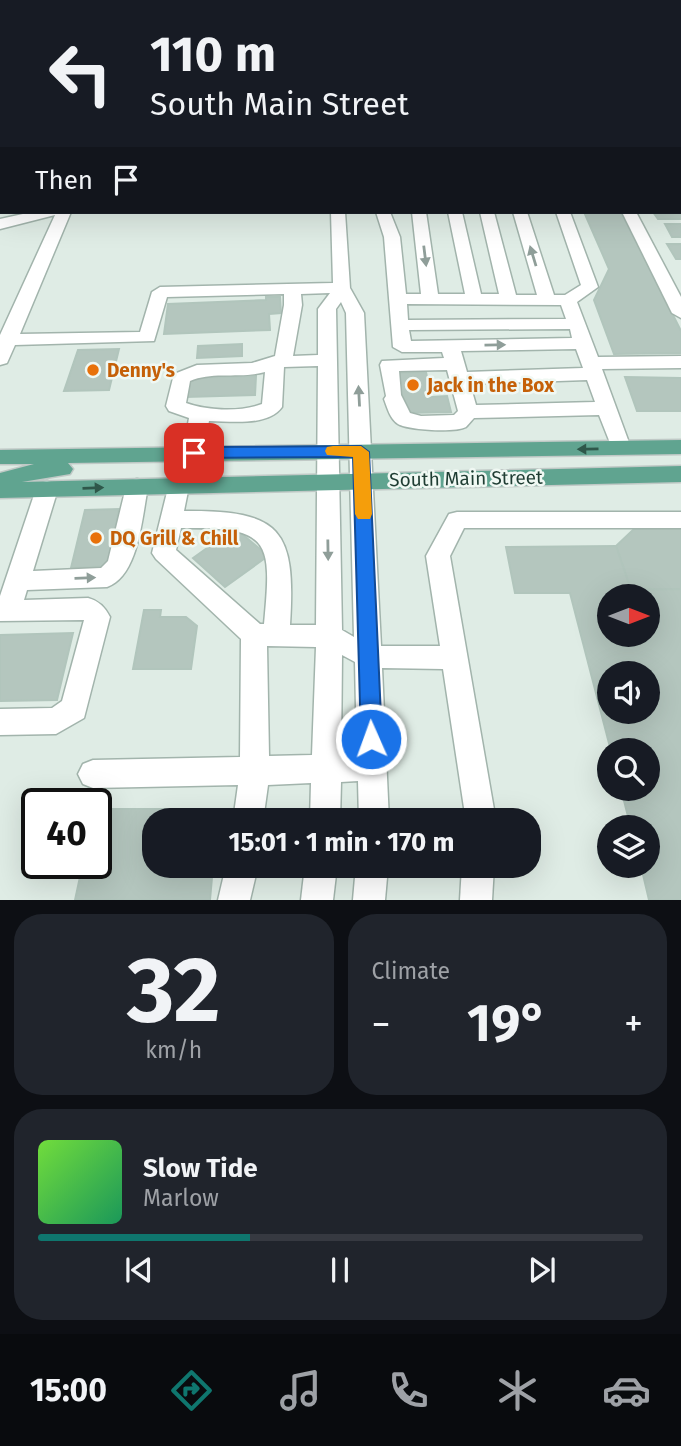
<!DOCTYPE html>
<html lang="en">
<head>
<meta charset="utf-8">
<style>
	:root { --surface:#171b24; --page:#20242c; --text:#f1f3f6; --muted:#9ea1a6; --line:#363941; --accent:#0f766e }
	body { margin:0; font-family:"Fira Sans",sans-serif; background:var(--page); color:var(--text); height:100vh; display:flex; flex-direction:column; font-size:26px; white-space:nowrap }
	* { box-sizing:border-box; margin:0 }
	p { font-size:23px; color:var(--muted) }
	.icon { flex:none; width:38px; height:38px; fill:none; stroke:currentColor; stroke-width:2; stroke-linecap:round; stroke-linejoin:round }
	.map { position:relative; height:900px; overflow:hidden }
	.sheet { display:flex; flex-direction:column; gap:14px; padding:14px; background:#0d0f14; flex:1 }
	.sheet>* { flex:none }
	.guide { position:absolute; left:0px; top:0px; width:682px; height:214px; box-shadow:0 7px 28px #0002; background:#171b24; color:var(--text); overflow:hidden }
	.needle { width:46px; rotate:90deg }
	.controls { position:absolute; left:597px; top:584px; display:grid; gap:14px }
	.controls a { display:grid; place-items:center; width:63px; height:63px; border-radius:50%; background:var(--surface); box-shadow:0 7px 28px #0002; font-size:35px }
	.speed { position:absolute; left:21px; top:788px; display:flex; gap:14px; font-size:35px; font-weight:700; text-align:center }
	.speed>* { display:grid; place-content:center; width:91px; height:91px; border-radius:50%; background:var(--surface); box-shadow:0 7px 28px #0002; line-height:1 }
	.speed .limit { border:4px solid #111; border-radius:10px; background:#fff; color:#111 }
	.pin { position:absolute; display:grid; place-items:center; width:60px; height:60px; color:#fff; margin:-30px; border-radius:14px; box-shadow:0 4px 10px #0006 }
	.me { position:absolute; width:77px; margin:-38px; rotate:358deg; stroke-linejoin:round; filter:drop-shadow(0 0 5px #0008) }
	.turn { display:flex; align-items:center; gap:24px; height:147px; padding:0 35px; font-size:32px }
	.turn .icon { width:91px; height:91px; stroke-width:2.5 }
	.turn b { display:block; font-size:49px; line-height:60px }
	.then { display:flex; align-items:center; height:66px; padding:0 35px; background:#0003; gap:14px; font-size:26px }
	.big { font-size:52px; font-weight:700; line-height:1.1 }
	.sheet .widget { flex:1; display:flex; flex-direction:column; justify-content:center; gap:10px; min-width:0; padding:0 24px; border-radius:28px; background:var(--page) }
	.sheet .dial { align-items:center; gap:0 }
	.dial b { font-size:91px; line-height:1 }
	.song { display:flex; align-items:center; gap:21px }
	.cover { width:84px; height:84px; border-radius:10px; background:linear-gradient(135deg,hsl(100 70% 55%),hsl(150 70% 35%)) }
	.played { height:7px; border-radius:4px; background:linear-gradient(90deg,var(--accent) 35%,var(--line) 35%) }
	.keys { display:flex; justify-content:space-around; direction:ltr }
	.heat { display:flex; justify-content:space-between; align-items:center; font-size:38px; direction:ltr }
	.sheet .tiles { flex:1; display:grid; gap:14px; grid-template-columns:1fr 1fr }
	.widget:last-child { grid-column:span 2 }
	.trip { position:absolute; left:142px; top:808px; width:399px; height:70px; border-radius:28px; background:var(--surface); box-shadow:0 7px 28px #0002; font-weight:700; line-height:70px; text-align:center }
	.menu { display:flex; height:112px; justify-content:space-around; align-items:center; background:#090b0e; color:var(--muted) }
	.menu .icon { width:49px; height:49px }
	.menu .active { color:var(--accent) }
	.menu b { font-size:32px; color:var(--text) }
	.map>svg:first-child { display:block }
	.building { fill:#b4c6be; stroke:#b1c5bc; stroke-width:2; fill-rule:evenodd }
	.lines { fill:none; stroke-linecap:round; stroke-linejoin:round }
	.minor-casing { stroke:#a2b4ac; stroke-width:3 }
	.major-casing { stroke:#c0c9c6; stroke-width:3 }
	.minor { fill:#fff; fill-rule:evenodd }
	.major { fill:#60a490; fill-rule:evenodd }
	.oneway { fill:#8f9e99 }
	.oneway2 { fill:#2f574a }
	.route { fill:#1a73e8; stroke:#114b97; stroke-width:2 }
	.slow { fill:#f59e0b }
	.food-dot { fill:#e8710a; stroke:#f0f8f3; stroke-width:2.5 }
	.labels { text-anchor:middle; stroke-width:5; stroke-linejoin:round; paint-order:stroke }
	.food-label { font-size:19px; font-weight:bold; fill:#c56008; stroke:#f0f8f3; text-anchor:start }
	.street-label { font-size:19px; fill:#1f3d33; stroke:#f0f8f3 }
</style>
</head>
<body>
<div class="map">
<svg width="681" height="900" viewBox="0 0 681 900">
	<rect width="100%" height="100%" fill="#dfece5"/>
	<g class="building">
		<path d="M0,135L2,212L5,213H0Z"/>
		<path d="M681,208V219H658L653,212H681Z"/>
		<path d="M584,212H621L681,331V353L614,354L594,300L609,269Z"/>
		<path d="M665,224H681V237H672Z"/>
		<path d="M667,244H681V259H676Z"/>
		<path d="M266,297H280L281,313L269,314L270,330L164,334L168,304L266,300Z"/>
		<path d="M242,344V356L197,358L198,346Z"/>
		<path d="M119,349L109,390L64,391L78,350Z"/>
		<path d="M426,372L431,397L447,396L451,412L403,413L397,373Z"/>
		<path d="M256,376L255,395L186,397L188,378Z"/>
		<path d="M625,377L681,378V411H637Z"/>
		<path d="M119,509L108,566L71,568L85,510Z"/>
		<path d="M235,528L268,556L225,587L193,558Z"/>
		<path d="M681,528V589L631,590L616,546L634,529Z"/>
		<path d="M616,546L631,590L681,589V900H649L641,866H648V828H631L621,789H648V751H611L570,593H515L506,547ZM609,597H648V635H609ZM609,674H648V712H609Z"/>
		<path d="M144,610H161L160,617H186L197,626L191,669H133Z"/>
		<path d="M73,633L57,700L0,701V635Z"/>
		<path d="M96,809H219L218,821H154V866H213L210,900H75L83,863H96Z"/>
	</g>
	<g class="lines">
		<g class="minor-casing">
			<g id="minor">
				<path d="M74,0H84L74,2Z"/>
				<path d="M174,0H184L174,2Z"/>
				<rect x="275" y="0" width="10" height="2"/>
				<rect x="374" y="0" width="10" height="2"/>
				<path d="M470,0H480V2H471Z"/>
				<path d="M567,0H577V2H568Z"/>
				<rect x="0" y="8" width="2" height="6"/>
				<rect x="0" y="81" width="2" height="6"/>
				<rect x="0" y="129" width="2" height="8"/>
				<path d="M32,212H71L20,334L140,332L152,292L160,287L333,283L331,212H345L350,288L364,313L381,646H440L426,556L449,514L457,512H681V528H464L450,556L496,821H466L443,669L382,668L389,821H359L358,781L341,782L340,821H310L311,783L268,785L263,821H233L238,785L93,788L83,784L78,774L83,764L93,760L240,757L241,639L156,559L152,553L170,480L178,478L186,480L189,486L184,511C282,510 296,530 290,625H316L318,366L284,367L282,407C268,427 230,421 209,421L201,458L194,460L187,458L183,453L189,418L169,411L166,406L174,374L197,365L252,363L275,356L284,305V294L167,297L154,341L15,345L7,363L0,365V335L55,215L0,229V219ZM330,293L318,309V355L293,356L302,305L301,294ZM341,302L346,313L354,637L342,630L336,309ZM265,372L262,404C241,412 208,411 186,403L190,381C213,371 241,379 265,372ZM181,528C271,527 272,540 264,624H260L176,550ZM267,646L316,647L312,755L269,756ZM342,655L355,662L357,754H341Z"/>
				<path d="M376,212H390L400,237L406,294H421L412,212H426L438,294H465L448,212H462L481,294H499L480,212H494L516,295H537L513,212H527L554,295H565L581,285L556,212H570L598,287L577,302L598,357L681,356V368L602,369L631,448L628,453H614L599,415L474,418C473,419 467,426 466,427C455,433 408,430 398,424C390,419 387,407 384,399L386,396L380,365L382,361L444,358L442,352H402L393,347L384,237ZM407,304L561,305L566,319L408,320ZM570,329L572,338L411,341L409,330ZM576,349L583,368L467,372L461,351ZM447,370L458,411L454,415L421,416L410,413L401,395L399,371ZM587,380L595,402L476,405L470,384Z"/>
				<path d="M622,212H636L681,297V318L672,313Z"/>
				<path d="M137,479L145,481L148,487C142,516 139,576 107,587L27,590L24,600L88,598C99,601 105,607 110,617L84,718L56,734L0,735V709L52,708L62,701L84,620L0,621V596L36,489L39,483L47,481L55,483L58,489L33,571L101,568L108,561L126,487L129,481Z"/>
				<path d="M226,866H258L250,900H218Z"/>
				<path d="M305,866H337L333,900H301Z"/>
				<path d="M356,866H388L385,900H353Z"/>
				<path d="M462,866H494L492,900H460Z"/>
			</g>
		</g>
		<g class="major-casing">
			<path id="major" d="M681,440V454L68,463L73,469L70,474L22,482L681,466V482L0,498V473L34,464H0V450Z"/>
		</g>
		<use href="#minor" class="minor"/>
		<use href="#major" class="major"/>
	</g>
	<defs><path id="oneway-solid" d="M-6-.8H1V-3.2L6.5 0L1 3.2V.8H-6Z" transform="scale(1.75)"/></defs>
	<g class="oneway">
		<use href="#oneway-solid" transform="translate(425 256) rotate(83)"/>
		<use href="#oneway-solid" transform="translate(533 256) rotate(-107)"/>
		<use href="#oneway-solid" transform="translate(495 345) rotate(-1)"/>
		<use href="#oneway-solid" transform="translate(359 396) rotate(-93)"/>
		<use href="#oneway-solid" transform="translate(328 550) rotate(89)"/>
		<use href="#oneway-solid" transform="translate(85 578) rotate(-2)"/>
	</g>
	<g class="oneway2">
		<use href="#oneway-solid" transform="translate(588 449) rotate(179)"/>
		<use href="#oneway-solid" transform="translate(93 488) rotate(-2)"/>
	</g>
	<path class="route" d="M361,446L369,452L382,739L379,746L371,749L364,746L361,739L353,457L194,458L186,453L194,447Z"/>
	<path class="slow" d="M333,446H361L369,452L372,514L370,519H358L355,514L353,457L327,455L325,451L327,447Z"/>
	<g class="food-dot">
		<circle cx="93" cy="370" r="7"/>
		<circle cx="413" cy="385" r="7"/>
		<circle cx="96" cy="538" r="7"/>
	</g>
	<g class="labels">
		<g class="food-label">
			<text x="107" y="377">Denny's</text>
			<text x="427" y="392">Jack in the Box</text>
			<text x="110" y="545">DQ Grill &amp; Chill</text>
		</g>
		<g class="street-label">
			<text transform="translate(466 478) rotate(-1)" y="7">South Main Street</text>
		</g>
	</g>
</svg>
<div class="controls">
<a><svg class="needle" viewBox="-14 -14 28 28"><path d="M0-13l5 13h-10z" fill="#e53935"/><path d="M0 13l5-13h-10z" fill="#9ea1a6"/></svg></a>
<a><svg class="icon" aria-label="sound" viewBox="0 0 24 24"><path d="M4 9h4l5-4v14l-5-4H4zM17 9q2 3 0 6"/></svg></a>
<a><svg class="icon" aria-label="search" viewBox="0 0 24 24"><circle cx="10" cy="10" r="6"/><path d="M15 15l6 6"/></svg></a>
<a><svg class="icon" aria-label="layers" viewBox="0 0 24 24"><path d="M12 4l9 5-9 5-9-5zM3 14l9 5 9-5"/></svg></a>
</div>
<div class="speed"><div class="limit">40</div></div>
<div class="pin" style="left:194px;top:453px;background:#d93025"><svg class="icon" aria-label="arrive" viewBox="0 0 24 24"><path d="M6 21V4h12l-3 4 3 4H6"/></svg></div>
<svg class="me" style="left:371px;top:739px" viewBox="-20 -20 40 40"><circle r="17" fill="#1a73e8" stroke="#fff" stroke-width="3"/><path d="M0-11L8 9 0 5-8 9z" fill="#fff"/></svg>
<div class="trip">15:01 · 1 min · 170 m</div>
<div class="guide">
<div class="turn"><svg class="icon" aria-label="left" viewBox="0 0 24 24"><path d="M17 20v-9H6M10 6l-5 5 5 5"/></svg><div><b>110 m</b>South Main Street</div></div>
<div class="then">Then<svg class="icon" aria-label="arrive" viewBox="0 0 24 24"><path d="M6 21V4h12l-3 4 3 4H6"/></svg></div>
</div>
</div>
<section class="sheet">
<div class="tiles">
<div class="widget dial"><b>32</b><p>km/h</p></div>
<div class="widget"><p>Climate</p>
<div class="heat"><a>−</a><b class="big">19°</b><a>+</a></div>
</div>
<div class="widget">
<div class="song"><i class="cover"></i><div><b>Slow Tide</b><p>Marlow</p></div></div>
<div class="played"></div>
<div class="keys"><svg class="icon" aria-label="previous" viewBox="0 0 24 24"><path d="M18 5L8 12l10 7zM5 5v14"/></svg><svg class="icon" aria-label="pause" viewBox="0 0 24 24"><path d="M8 5v14M16 5v14"/></svg><svg class="icon" aria-label="next" viewBox="0 0 24 24"><path d="M6 5l10 7-10 7zM19 5v14"/></svg></div>
</div>
</div>
</section>
<nav class="menu">
<b>15:00</b>
<svg class="icon active" aria-label="directions" viewBox="0 0 24 24"><path d="M12 3l9 9-9 9-9-9zM9 14v-3h6M13 9l2 2-2 2"/></svg>
<svg class="icon" aria-label="music" viewBox="0 0 24 24"><path d="M9 18V5l10-2v13"/><circle cx="6" cy="18" r="3"/><circle cx="16" cy="16" r="3"/></svg>
<svg class="icon" aria-label="phone" viewBox="0 0 24 24"><path d="M5 4h4l2 5-3 2q2 4 5 5l2-3 5 2v4C11 20 4 13 5 4z"/></svg>
<svg class="icon" aria-label="climate" viewBox="0 0 24 24"><path d="M12 3v18M4 7l16 10M4 17L20 7"/></svg>
<svg class="icon" aria-label="car" viewBox="0 0 24 24"><path d="M5 17H2v-5l4-1 3-4h7l3 4 3 1v5h-3M9 17h6M6 11h13"/><circle cx="7" cy="17" r="2"/><circle cx="17" cy="17" r="2"/></svg>
</nav>
</body>
</html>
